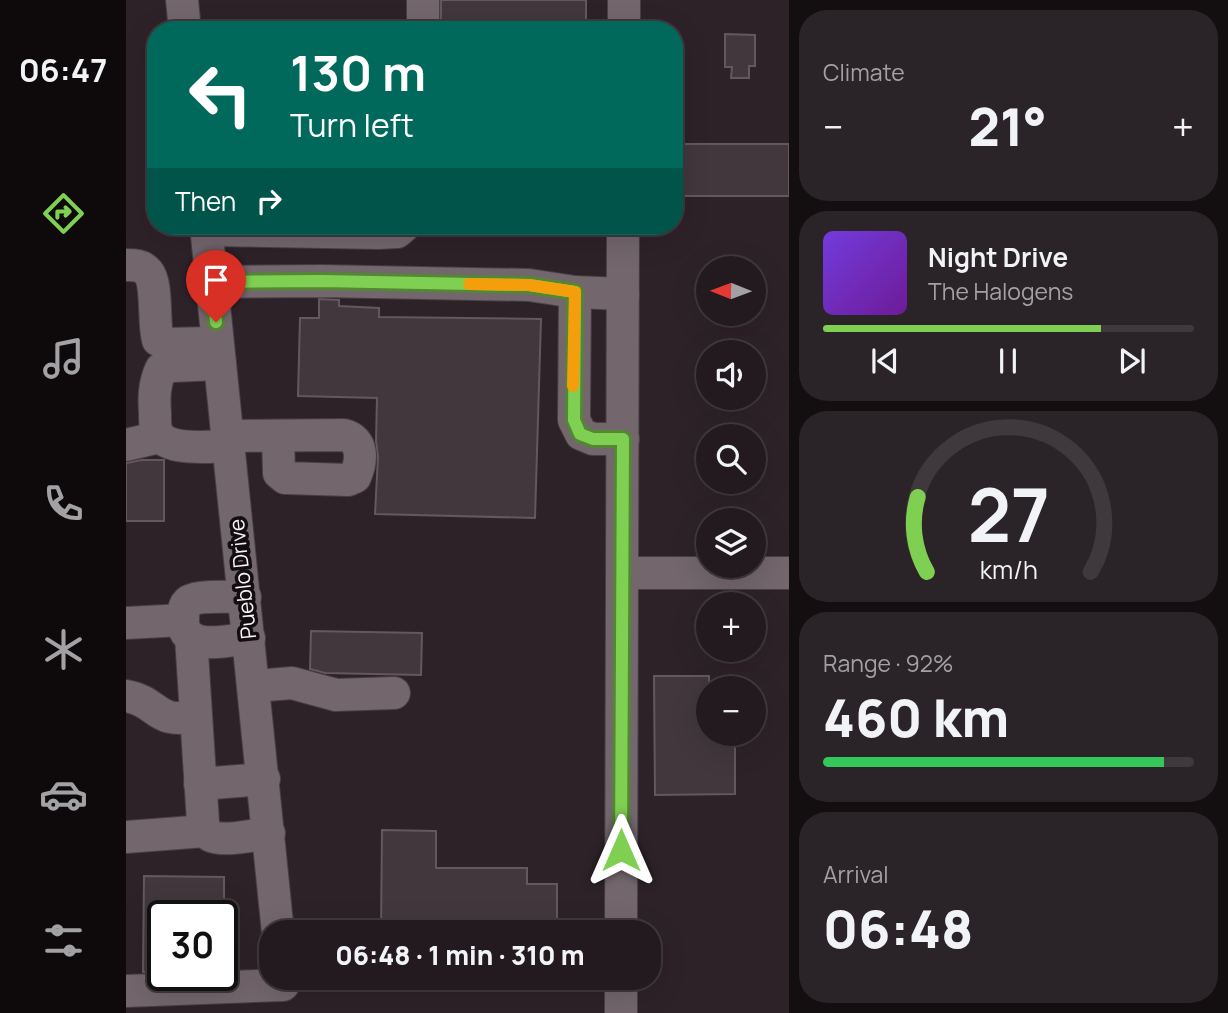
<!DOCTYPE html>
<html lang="en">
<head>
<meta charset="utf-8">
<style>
	:root { --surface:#221a1e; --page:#2a2327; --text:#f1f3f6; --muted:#a2a1a4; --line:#3f383c; --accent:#7fd052 }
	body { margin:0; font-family:Manrope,sans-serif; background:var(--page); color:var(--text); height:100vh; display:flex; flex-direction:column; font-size:26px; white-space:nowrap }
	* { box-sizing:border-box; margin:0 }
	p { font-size:23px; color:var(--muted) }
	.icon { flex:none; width:38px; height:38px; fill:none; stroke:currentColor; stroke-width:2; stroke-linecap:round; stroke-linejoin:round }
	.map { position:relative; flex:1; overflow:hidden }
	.side { display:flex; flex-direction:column; gap:10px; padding:10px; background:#130e10; width:439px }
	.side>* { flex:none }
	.guide { position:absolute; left:21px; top:21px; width:536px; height:214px; border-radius:28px; box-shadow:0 7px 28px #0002,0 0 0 2px var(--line); background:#00695c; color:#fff; overflow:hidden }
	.needle { width:46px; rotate:271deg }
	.buttons { position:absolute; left:570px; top:256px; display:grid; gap:14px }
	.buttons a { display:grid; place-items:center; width:70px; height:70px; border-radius:50%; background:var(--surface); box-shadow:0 7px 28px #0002,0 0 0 2px var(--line); font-size:35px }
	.speed { position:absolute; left:21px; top:900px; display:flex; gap:14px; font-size:35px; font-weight:700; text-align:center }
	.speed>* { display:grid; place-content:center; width:91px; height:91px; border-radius:50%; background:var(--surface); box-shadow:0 7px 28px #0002,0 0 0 2px var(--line); line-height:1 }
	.speed .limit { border:4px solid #111; border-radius:10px; background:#fff; color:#111 }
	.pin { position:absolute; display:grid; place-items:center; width:60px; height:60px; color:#fff; margin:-72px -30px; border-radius:50% 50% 50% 0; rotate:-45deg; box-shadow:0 0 7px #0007 }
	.pin .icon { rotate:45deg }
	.me { position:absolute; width:77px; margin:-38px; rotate:0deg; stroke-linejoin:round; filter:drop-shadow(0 0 5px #0008) }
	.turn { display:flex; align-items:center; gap:24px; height:147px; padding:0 28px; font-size:32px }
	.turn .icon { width:91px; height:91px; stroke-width:2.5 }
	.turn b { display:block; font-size:49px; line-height:60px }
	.then { display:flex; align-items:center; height:66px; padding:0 28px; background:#0003; gap:14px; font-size:26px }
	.big { font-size:52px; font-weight:800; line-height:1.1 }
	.side .tile { flex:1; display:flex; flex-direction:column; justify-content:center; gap:10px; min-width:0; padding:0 24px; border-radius:28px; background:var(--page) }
	.side .dial { align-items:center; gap:0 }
	.dial svg { height:182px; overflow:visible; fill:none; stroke:var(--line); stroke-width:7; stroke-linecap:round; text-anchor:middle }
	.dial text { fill:var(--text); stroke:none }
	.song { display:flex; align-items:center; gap:21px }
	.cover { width:84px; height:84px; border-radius:10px; background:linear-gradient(135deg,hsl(260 70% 55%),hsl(280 70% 35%)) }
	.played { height:7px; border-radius:4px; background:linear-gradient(90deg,var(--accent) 75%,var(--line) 75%) }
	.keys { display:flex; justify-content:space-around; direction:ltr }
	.heat { display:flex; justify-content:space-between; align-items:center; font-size:38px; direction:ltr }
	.charge { height:10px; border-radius:5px; background:linear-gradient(90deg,#34c759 92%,var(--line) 0) }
	.trip { position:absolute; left:133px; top:920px; width:402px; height:70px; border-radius:28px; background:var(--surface); box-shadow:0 7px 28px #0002,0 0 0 2px var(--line); font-weight:800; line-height:70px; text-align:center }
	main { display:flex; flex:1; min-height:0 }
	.dock { display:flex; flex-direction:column; width:126px; justify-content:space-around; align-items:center; background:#0e0a0c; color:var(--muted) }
	.dock .icon { width:49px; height:49px }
	.dock .current { color:var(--accent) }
	.dock b { font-size:32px; color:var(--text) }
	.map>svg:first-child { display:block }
	.building { fill:#42373d; stroke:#64585e; stroke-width:2 }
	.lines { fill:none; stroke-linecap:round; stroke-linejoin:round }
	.minor-casing { stroke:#473f43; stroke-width:34 }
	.minor { stroke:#73666d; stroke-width:32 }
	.route-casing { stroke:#538735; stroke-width:18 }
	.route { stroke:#7fd052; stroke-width:12 }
	.slow { stroke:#f59e0b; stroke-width:12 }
	.labels { text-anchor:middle; stroke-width:7; stroke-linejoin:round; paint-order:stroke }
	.street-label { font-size:21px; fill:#faf2f6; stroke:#120d10 }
</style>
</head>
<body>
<main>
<nav class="dock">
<b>06:47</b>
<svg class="icon current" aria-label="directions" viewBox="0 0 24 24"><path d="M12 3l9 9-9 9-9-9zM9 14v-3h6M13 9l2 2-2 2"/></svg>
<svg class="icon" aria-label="music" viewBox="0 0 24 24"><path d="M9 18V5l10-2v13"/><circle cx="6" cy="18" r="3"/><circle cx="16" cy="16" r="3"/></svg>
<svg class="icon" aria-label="phone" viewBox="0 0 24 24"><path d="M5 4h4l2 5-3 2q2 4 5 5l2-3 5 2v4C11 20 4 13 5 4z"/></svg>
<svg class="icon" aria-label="climate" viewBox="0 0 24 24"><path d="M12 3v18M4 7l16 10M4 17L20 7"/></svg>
<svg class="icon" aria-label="car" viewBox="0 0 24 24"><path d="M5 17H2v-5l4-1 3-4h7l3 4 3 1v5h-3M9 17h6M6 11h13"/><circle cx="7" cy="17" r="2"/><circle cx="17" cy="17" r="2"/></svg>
<svg class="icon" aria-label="filters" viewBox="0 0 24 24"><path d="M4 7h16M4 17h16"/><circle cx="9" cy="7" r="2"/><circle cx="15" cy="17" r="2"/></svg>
</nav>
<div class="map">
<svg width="663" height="1013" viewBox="0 0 663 1013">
	<rect width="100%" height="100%" fill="#2d2228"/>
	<g class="building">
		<rect x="315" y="0" width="145" height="30"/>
		<path d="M599,34L629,35V66H623V78H605L606,67H599Z"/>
		<path d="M551,144H663V196H552Z"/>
		<path d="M193,299L213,300V306L253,308V317L415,319L409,518L249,514L252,457L250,441L251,398L172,396L174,318H193Z"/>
		<path d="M16,460H38V521H0V463Z"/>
		<path d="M185,631L296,633L295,675L199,673L184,669Z"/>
		<path d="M528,676H583V733H609V794L529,795Z"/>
		<path d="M256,830L310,831V868H401V884H431V933H255Z"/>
		<path d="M18,876L98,877V915H37V971L17,972Z"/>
	</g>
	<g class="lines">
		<g class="minor-casing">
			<g id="minor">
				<path d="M56,0L59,30"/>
				<path d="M297,30V0"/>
				<path d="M498,30V0"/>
				<path d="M80,226L152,933"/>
				<path d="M80,230L252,233L271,232L278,226"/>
				<path d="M0,265C8,265 16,265 22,272C32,284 27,323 32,340L40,344L84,343"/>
				<path d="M86,282L196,281L403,285L449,292L497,294"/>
				<path d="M449,292L448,420L455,434L467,439H497"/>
				<path d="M94,364L46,366L35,369C28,384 28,398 29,413C29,418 29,426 30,430C38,453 84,446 103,446"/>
				<path d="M102,436L218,435C238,440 236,461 229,477L222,480L159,478L153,473L152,436"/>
				<path d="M0,445L34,437"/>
				<path d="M496,573H663"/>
				<path d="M119,597C106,597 73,595 63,601C57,605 57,615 57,621C57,653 104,640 123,638"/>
				<path d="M0,623L57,620"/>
				<path d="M65,637L77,822C78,827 79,833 85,836C97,842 129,835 143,833"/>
				<path d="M128,686L166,683L210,695L268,693"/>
				<path d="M0,696C34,702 28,725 70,716"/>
				<path d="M74,784L138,779"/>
				<path d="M0,837L79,831"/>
				<path d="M495,933L497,226"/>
				<path d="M0,991L157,985"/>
				<path d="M495,1013V978"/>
			</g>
		</g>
		<use href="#minor" class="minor"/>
	</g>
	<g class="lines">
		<g class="route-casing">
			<path id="route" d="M90,322L86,282L196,281L403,285L449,292L448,420L454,434L467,439H497L495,850"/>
		</g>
		<use href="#route" class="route"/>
		<path class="slow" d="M343,284L403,285L449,292L447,386"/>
	</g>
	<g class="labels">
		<g class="street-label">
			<text transform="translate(117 579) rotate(-96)" y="7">Pueblo Drive</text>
		</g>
	</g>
</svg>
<div class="buttons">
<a><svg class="needle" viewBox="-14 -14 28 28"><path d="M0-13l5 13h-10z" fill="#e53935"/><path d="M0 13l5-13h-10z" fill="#a2a1a4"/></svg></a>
<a><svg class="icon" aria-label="sound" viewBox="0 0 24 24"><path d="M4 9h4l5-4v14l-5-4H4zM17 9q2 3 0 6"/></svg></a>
<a><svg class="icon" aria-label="search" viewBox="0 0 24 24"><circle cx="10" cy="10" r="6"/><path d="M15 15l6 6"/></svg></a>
<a><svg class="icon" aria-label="layers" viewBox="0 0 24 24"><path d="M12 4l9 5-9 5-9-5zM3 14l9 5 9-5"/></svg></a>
<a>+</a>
<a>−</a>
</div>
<div class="speed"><div class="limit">30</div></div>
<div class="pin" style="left:90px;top:322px;background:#d93025"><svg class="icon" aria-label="arrive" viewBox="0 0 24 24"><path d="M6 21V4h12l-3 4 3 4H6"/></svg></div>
<svg class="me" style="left:495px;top:850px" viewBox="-20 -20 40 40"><path d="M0-17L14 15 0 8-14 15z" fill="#7fd052" stroke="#fff" stroke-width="4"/></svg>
<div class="trip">06:48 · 1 min · 310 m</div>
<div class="guide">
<div class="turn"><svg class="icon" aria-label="left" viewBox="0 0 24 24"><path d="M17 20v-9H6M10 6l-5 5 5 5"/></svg><div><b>130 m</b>Turn left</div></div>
<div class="then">Then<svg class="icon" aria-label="right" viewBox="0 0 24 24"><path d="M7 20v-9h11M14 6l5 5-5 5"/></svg></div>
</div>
</div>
<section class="side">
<div class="tile"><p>Climate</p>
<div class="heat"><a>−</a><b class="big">21°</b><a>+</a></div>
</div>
<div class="tile">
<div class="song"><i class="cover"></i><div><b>Night Drive</b><p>The Halogens</p></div></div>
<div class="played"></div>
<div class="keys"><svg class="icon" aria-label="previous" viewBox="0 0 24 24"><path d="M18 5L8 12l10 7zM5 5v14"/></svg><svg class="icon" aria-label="pause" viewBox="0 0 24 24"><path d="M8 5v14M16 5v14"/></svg><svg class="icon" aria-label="next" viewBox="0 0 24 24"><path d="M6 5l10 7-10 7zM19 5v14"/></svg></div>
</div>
<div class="tile dial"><svg viewBox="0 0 100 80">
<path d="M14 69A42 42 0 1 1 86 69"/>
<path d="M14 69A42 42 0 0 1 10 36" stroke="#7fd052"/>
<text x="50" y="56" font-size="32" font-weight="700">27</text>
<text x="50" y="72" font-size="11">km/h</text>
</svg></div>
<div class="tile"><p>Range · 92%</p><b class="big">460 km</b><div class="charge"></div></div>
<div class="tile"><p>Arrival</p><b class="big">06:48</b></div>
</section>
</main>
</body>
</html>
